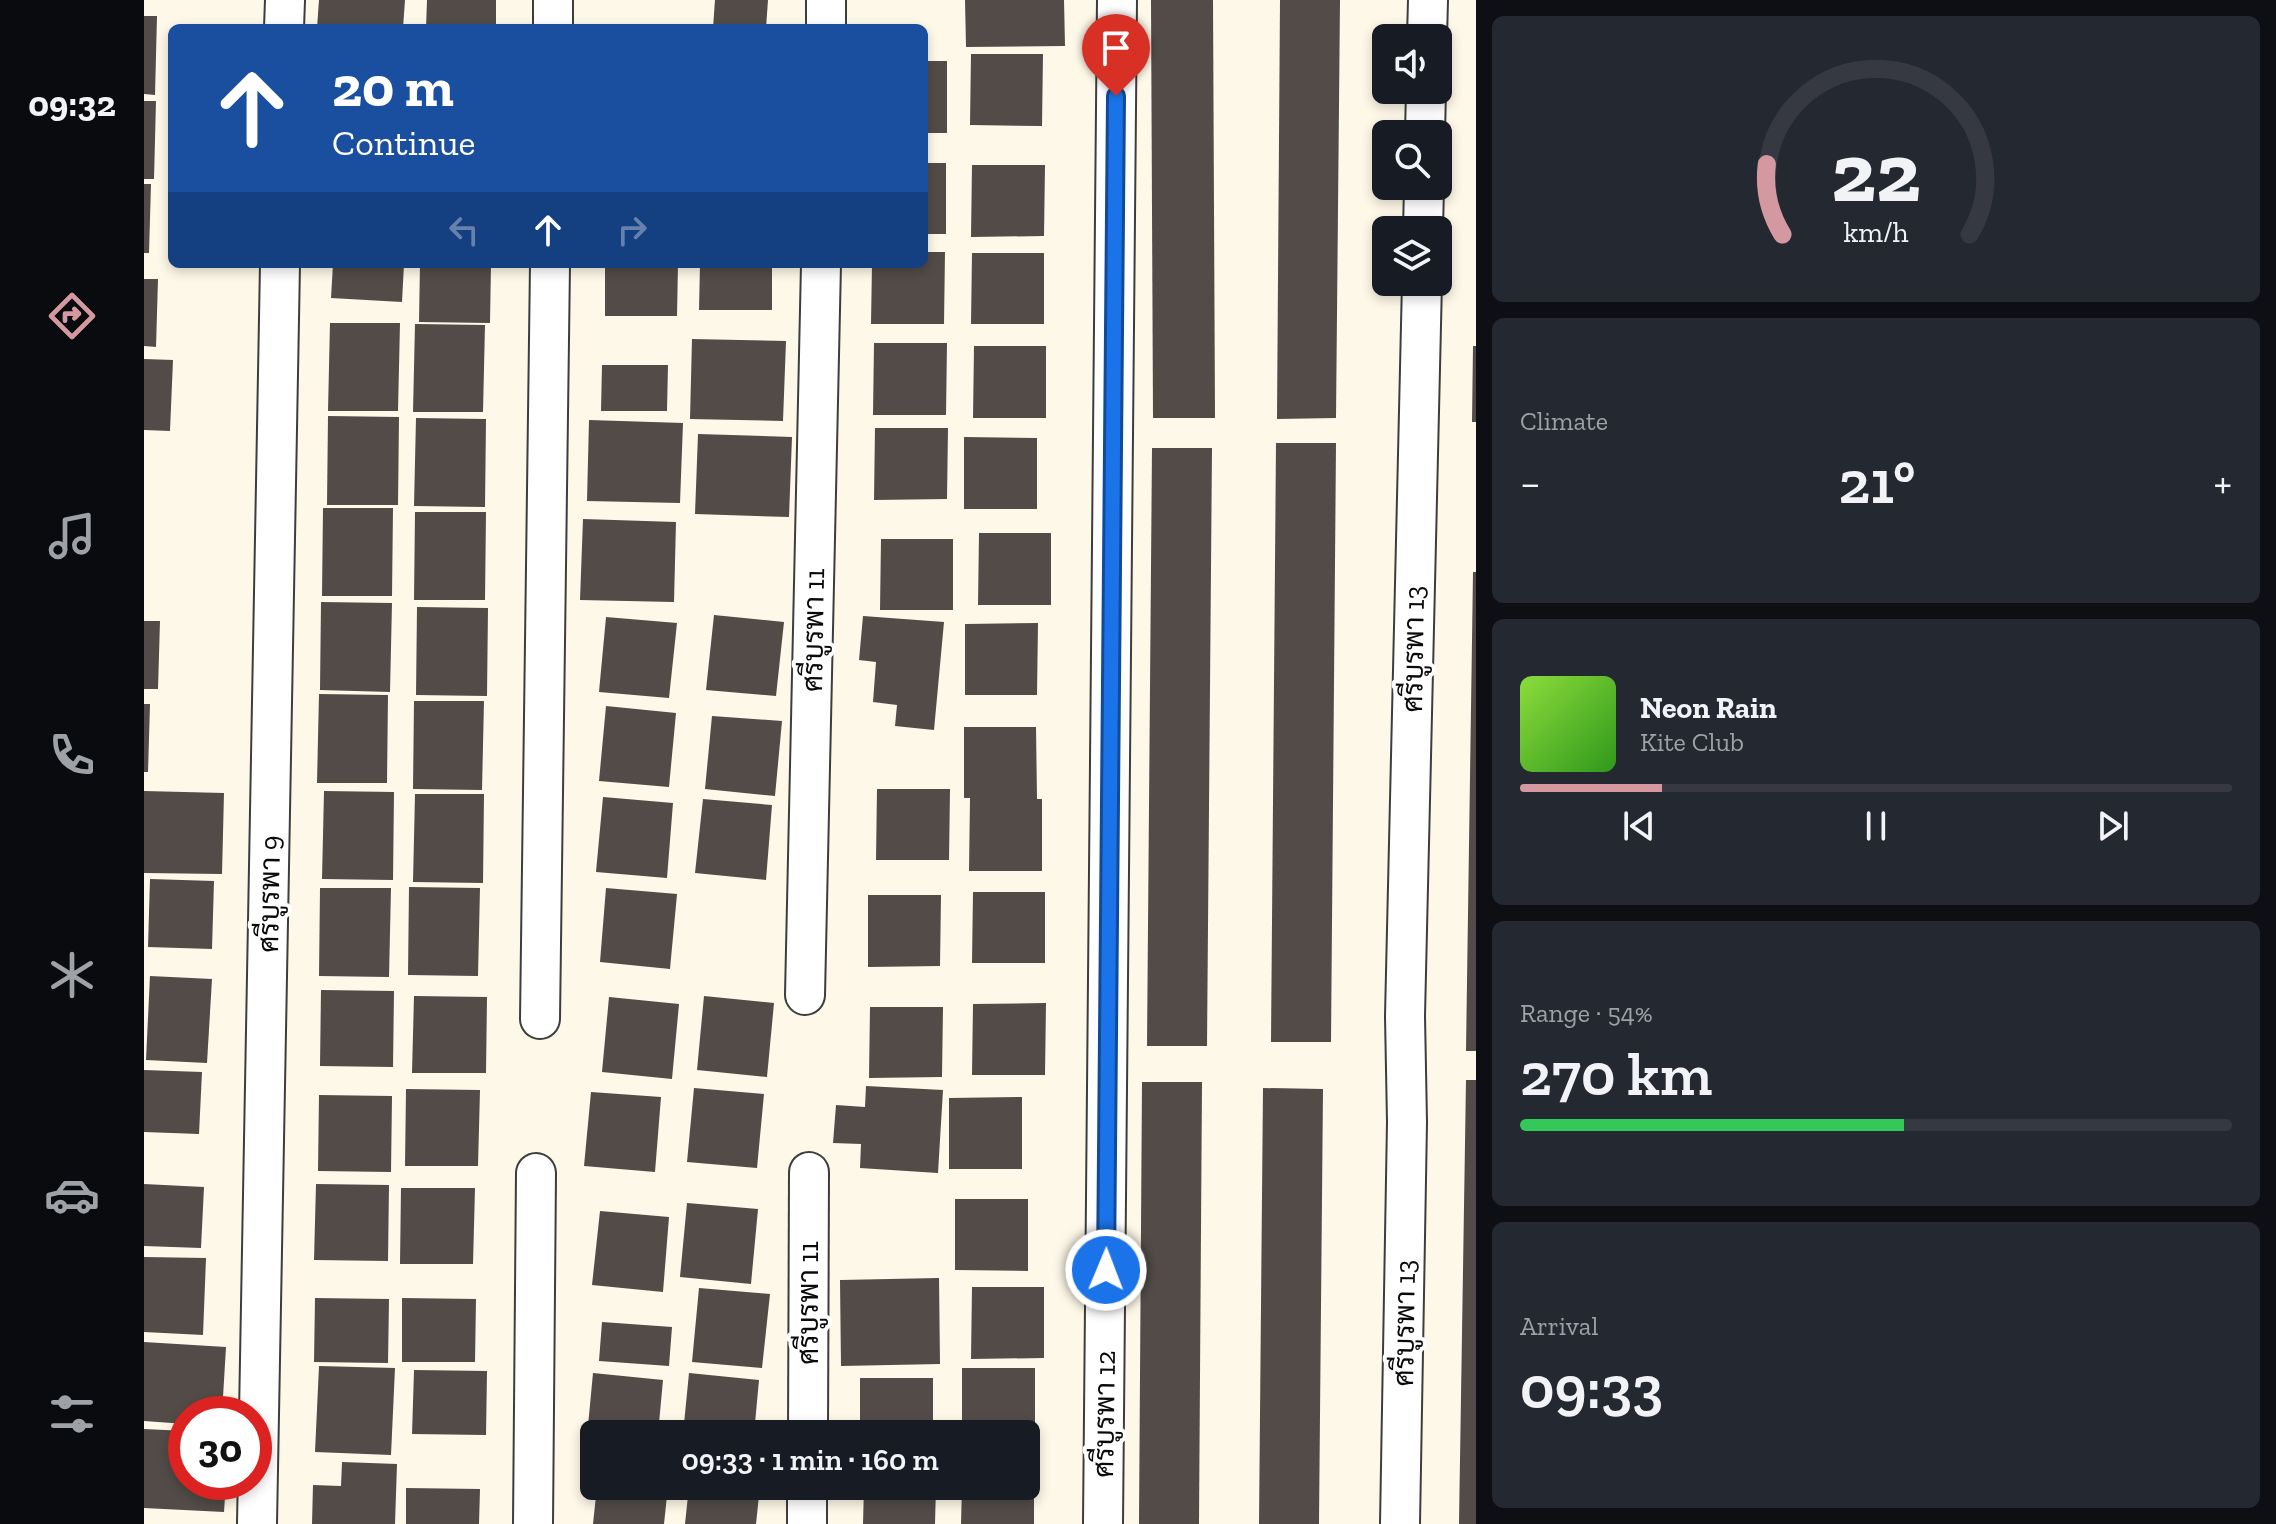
<!DOCTYPE html>
<html lang="en">
<head>
<meta charset="utf-8">
<style>
	:root { --surface:#171b24; --page:#242831; --text:#f1f3f6; --muted:#9ea1a6; --line:#363941; --accent:#d499a0 }
	body { margin:0; font-family:"Zilla Slab",Sarabun,serif; background:var(--page); color:var(--text); height:100vh; display:flex; flex-direction:column; font-size:30px; white-space:nowrap }
	* { box-sizing:border-box; margin:0 }
	p { font-size:26px; color:var(--muted) }
	.icon { flex:none; width:44px; height:44px; fill:none; stroke:currentColor; stroke-width:2; stroke-linecap:round; stroke-linejoin:round }
	.map { position:relative; flex:1; overflow:hidden }
	.panel { display:flex; flex-direction:column; gap:16px; padding:16px; background:#0d0f14; width:800px }
	.panel>* { flex:none }
	.guide { position:absolute; left:24px; top:24px; width:760px; height:244px; border-radius:12px; box-shadow:0 4px 12px #0003; background:#1a4fa0; color:#fff; overflow:hidden }
	.controls { position:absolute; left:1228px; top:24px; display:grid; gap:16px }
	.controls a { display:grid; place-items:center; width:80px; height:80px; border-radius:12px; background:var(--surface); box-shadow:0 4px 12px #0003; font-size:40px }
	.speed { position:absolute; left:24px; top:1396px; display:flex; gap:16px; font-size:40px; font-weight:700; text-align:center }
	.speed>* { display:grid; place-content:center; width:104px; height:104px; border-radius:50%; background:var(--surface); box-shadow:0 4px 12px #0003; line-height:1 }
	.speed .limit { border:12px solid #d22; background:#fff; color:#111 }
	.pin { position:absolute; display:grid; place-items:center; width:68px; height:68px; color:#fff; margin:-82px -34px; border-radius:50% 50% 50% 0; rotate:-45deg; box-shadow:0 0 8px #0007 }
	.pin .icon { rotate:45deg }
	.me { position:absolute; width:88px; margin:-44px; rotate:1deg; stroke-linejoin:round; filter:drop-shadow(0 0 6px #0008) }
	.turn { display:flex; align-items:center; gap:28px; height:168px; padding:0 32px; font-size:36px }
	.turn .icon { width:104px; height:104px; stroke-width:2.5 }
	.turn b { display:block; font-size:56px; line-height:68px }
	.lanes { display:flex; align-items:center; height:76px; padding:0 32px; background:#0003; justify-content:center; gap:40px; direction:ltr }
	.lanes .off { opacity:.35 }
	.big { font-size:60px; font-weight:600; line-height:1.1 }
	.panel .card { flex:1; display:flex; flex-direction:column; justify-content:center; gap:12px; min-width:0; padding:0 28px; border-radius:12px; background:var(--page) }
	.panel .dial { align-items:center; gap:0 }
	.dial svg { height:208px; overflow:visible; fill:none; stroke:var(--line); stroke-width:7; stroke-linecap:round; text-anchor:middle }
	.dial text { fill:var(--text); stroke:none }
	.song { display:flex; align-items:center; gap:24px }
	.cover { width:96px; height:96px; border-radius:12px; background:linear-gradient(135deg,hsl(90 70% 55%),hsl(110 70% 35%)) }
	.played { height:8px; border-radius:4px; background:linear-gradient(90deg,var(--accent) 20%,var(--line) 20%) }
	.keys { display:flex; justify-content:space-around; direction:ltr }
	.heat { display:flex; justify-content:space-between; align-items:center; font-size:44px; direction:ltr }
	.charge { height:12px; border-radius:6px; background:linear-gradient(90deg,#34c759 54%,var(--line) 0) }
	.trip { position:absolute; left:436px; top:1420px; width:460px; height:80px; border-radius:12px; background:var(--surface); box-shadow:0 4px 12px #0003; font-weight:600; line-height:80px; text-align:center }
	main { display:flex; flex:1; min-height:0 }
	.menu { display:flex; flex-direction:column; width:144px; justify-content:space-around; align-items:center; background:#090b0e; color:var(--muted) }
	.menu .icon { width:56px; height:56px }
	.menu .selected { color:var(--accent) }
	.menu b { font-size:36px; color:var(--text) }
	.map>svg:first-child { display:block }
	.building { fill:#524b47 }
	.lines { fill:none; stroke-linecap:round; stroke-linejoin:round }
	.street-casing { stroke:#3d3d3d; stroke-width:42 }
	.street { stroke:#fff; stroke-width:38 }
	.route-casing { stroke:#114b97; stroke-width:20 }
	.route { stroke:#1a73e8; stroke-width:14 }
	.labels { text-anchor:middle; stroke-width:8; stroke-linejoin:round; paint-order:stroke }
	.street-label { font-size:28px; fill:#0a0a0a; stroke:#fff }
</style>
</head>
<body>
<main>
<nav class="menu">
<b>09:32</b>
<svg class="icon selected" aria-label="directions" viewBox="0 0 24 24"><path d="M12 3l9 9-9 9-9-9zM9 14v-3h6M13 9l2 2-2 2"/></svg>
<svg class="icon" aria-label="music" viewBox="0 0 24 24"><path d="M9 18V5l10-2v13"/><circle cx="6" cy="18" r="3"/><circle cx="16" cy="16" r="3"/></svg>
<svg class="icon" aria-label="phone" viewBox="0 0 24 24"><path d="M5 4h4l2 5-3 2q2 4 5 5l2-3 5 2v4C11 20 4 13 5 4z"/></svg>
<svg class="icon" aria-label="climate" viewBox="0 0 24 24"><path d="M12 3v18M4 7l16 10M4 17L20 7"/></svg>
<svg class="icon" aria-label="car" viewBox="0 0 24 24"><path d="M5 17H2v-5l4-1 3-4h7l3 4 3 1v5h-3M9 17h6M6 11h13"/><circle cx="7" cy="17" r="2"/><circle cx="17" cy="17" r="2"/></svg>
<svg class="icon" aria-label="filters" viewBox="0 0 24 24"><path d="M4 7h16M4 17h16"/><circle cx="9" cy="7" r="2"/><circle cx="15" cy="17" r="2"/></svg>
</nav>
<div class="map">
<svg width="1332" height="1524" viewBox="0 0 1332 1524">
	<rect width="100%" height="100%" fill="#fef8e8"/>
	<g class="building">
		<path d="M175,0H261L259,28H173Z"/>
		<path d="M283,0H352V28H282Z"/>
		<path d="M571,0H624L622,28H569Z"/>
		<path d="M821,0H920L921,46L822,47Z"/>
		<path d="M1007,0H1069L1071,418H1009Z"/>
		<path d="M1136,0H1196L1192,418L1133,419Z"/>
		<path d="M0,16H13L11,95L0,94Z"/>
		<path d="M827,54H899L898,126L826,125Z"/>
		<rect x="780" y="61" width="23" height="72"/>
		<path d="M0,101H12L10,179H0Z"/>
		<rect x="780" y="163" width="22" height="71"/>
		<path d="M828,165H901L900,236L827,237Z"/>
		<path d="M0,184H7L5,253H0Z"/>
		<path d="M780,252H801L800,324H727L728,264H780Z"/>
		<path d="M828,253H900V324H827Z"/>
		<path d="M189,264H260L258,302L187,298Z"/>
		<path d="M276,264H347L346,323L275,322Z"/>
		<path d="M461,264H534L533,316H461Z"/>
		<path d="M556,264H628V310H555Z"/>
		<path d="M0,279H14L12,347L0,346Z"/>
		<path d="M186,323H256L254,411H184Z"/>
		<path d="M271,324L341,325L339,412H269Z"/>
		<path d="M548,339L642,341L639,421L546,419Z"/>
		<path d="M730,343H803L802,415H729Z"/>
		<path d="M830,346H902V418H829Z"/>
		<path d="M1329,346H1332V422H1328Z"/>
		<path d="M0,359L29,360L26,431L0,430Z"/>
		<path d="M458,365H524L523,411H457Z"/>
		<path d="M184,416L255,417L254,505H183Z"/>
		<path d="M272,418L342,419L341,507L270,506Z"/>
		<path d="M445,420L539,423L536,503L443,501Z"/>
		<path d="M731,428H804L803,499L730,500Z"/>
		<path d="M554,434L648,437L645,517L551,514Z"/>
		<path d="M820,437L893,438V509H820Z"/>
		<path d="M1132,443H1192L1187,1042H1127Z"/>
		<path d="M1008,448H1068L1063,1046H1003Z"/>
		<path d="M179,508H249L248,596H178Z"/>
		<path d="M271,512H342L341,600H270Z"/>
		<path d="M439,519L532,522L530,602L436,600Z"/>
		<path d="M835,533H907V605H834Z"/>
		<path d="M737,539H809V610H736Z"/>
		<path d="M1329,572H1332V1051H1322Z"/>
		<path d="M177,602L248,603L246,692L176,690Z"/>
		<path d="M273,607L344,608L343,696L272,695Z"/>
		<path d="M570,615L640,622L632,696L562,690Z"/>
		<path d="M719,616L800,622L790,730L751,726L753,705L729,702L732,662L715,660Z"/>
		<path d="M462,617L533,623L525,698L455,692Z"/>
		<path d="M0,621H16L14,689H0Z"/>
		<path d="M894,623L893,695H821V624Z"/>
		<path d="M175,694L244,695L243,783H173Z"/>
		<path d="M270,701H340L338,790L269,789Z"/>
		<path d="M0,704H6L4,772H0Z"/>
		<path d="M462,706L532,713L525,787L455,781Z"/>
		<path d="M568,716L638,721L631,796L561,789Z"/>
		<path d="M820,727H892L893,799H898V871H825L826,798H820Z"/>
		<path d="M733,789H806L805,860H732Z"/>
		<path d="M0,791L80,793L78,874L0,873Z"/>
		<path d="M180,791L250,792L249,880L178,879Z"/>
		<path d="M271,794H340L339,883L269,882Z"/>
		<path d="M459,797L529,803L523,878L452,872Z"/>
		<path d="M559,799L628,805L622,880L551,873Z"/>
		<path d="M6,879L70,881L68,949L4,947Z"/>
		<path d="M265,887L336,888L334,976L264,975Z"/>
		<path d="M176,888H247L245,977L175,976Z"/>
		<path d="M462,888L533,894L526,969L456,962Z"/>
		<path d="M829,892H901V963H828Z"/>
		<path d="M724,895H797L796,966L724,967Z"/>
		<path d="M6,976L68,979L63,1063L2,1060Z"/>
		<path d="M177,990L250,991L249,1067L176,1066Z"/>
		<path d="M270,996L343,997L342,1073H268Z"/>
		<path d="M560,996L630,1003L623,1077L553,1070Z"/>
		<path d="M465,997L535,1004L528,1079L458,1072Z"/>
		<path d="M902,1003L901,1075H828L829,1004Z"/>
		<path d="M726,1007H799L798,1077L725,1078Z"/>
		<path d="M0,1070L58,1072L55,1134L0,1132Z"/>
		<path d="M1322,1080H1332V1524H1315Z"/>
		<path d="M998,1082H1058L1055,1524H995Z"/>
		<path d="M722,1086L799,1090L794,1173L716,1168L717,1144L689,1143L692,1105L721,1107Z"/>
		<path d="M550,1088L620,1094L613,1168L543,1162Z"/>
		<path d="M1119,1088L1179,1089L1175,1524H1115Z"/>
		<path d="M262,1089L336,1090L334,1166H261Z"/>
		<path d="M447,1092L517,1097L511,1172L440,1166Z"/>
		<path d="M175,1095L248,1096L247,1172L174,1171Z"/>
		<path d="M878,1097V1169H805V1098Z"/>
		<path d="M0,1184L60,1187L57,1248L0,1246Z"/>
		<path d="M172,1184L245,1185L244,1261L170,1260Z"/>
		<path d="M257,1188H331L329,1264H256Z"/>
		<path d="M811,1199H884V1271L811,1270Z"/>
		<path d="M543,1203L614,1209L607,1284L536,1277Z"/>
		<path d="M456,1211L525,1217L519,1292L448,1285Z"/>
		<path d="M0,1257L62,1258L59,1335L0,1332Z"/>
		<path d="M795,1278L796,1364L697,1366L696,1280Z"/>
		<path d="M828,1287H900V1358L827,1359Z"/>
		<path d="M555,1288L626,1294L618,1368L548,1362Z"/>
		<path d="M171,1298L245,1299L244,1363L170,1362Z"/>
		<path d="M258,1298L332,1299L331,1362H258Z"/>
		<path d="M458,1322L528,1327L525,1366L455,1361Z"/>
		<path d="M0,1342L82,1347L78,1414H42V1424L0,1421Z"/>
		<path d="M175,1366L251,1368L247,1455L171,1452Z"/>
		<path d="M818,1368H891V1439H882V1434H818Z"/>
		<path d="M270,1370L343,1371L342,1435L268,1434Z"/>
		<path d="M449,1373L519,1380L514,1434H450V1448L442,1447Z"/>
		<path d="M545,1373L615,1380L610,1434H539Z"/>
		<rect x="716" y="1378" width="73" height="56"/>
		<path d="M0,1429L42,1431V1482H82L80,1512L0,1508Z"/>
		<path d="M198,1462L253,1464L251,1524H168L169,1485L197,1486Z"/>
		<path d="M882,1475H890V1524H817L818,1486H882Z"/>
		<path d="M453,1486H524L520,1524H449Z"/>
		<path d="M545,1486H616L612,1524H541Z"/>
		<path d="M720,1486H792L791,1524H719Z"/>
		<path d="M262,1488L336,1489L335,1524H262Z"/>
	</g>
	<g class="lines">
		<g class="street-casing">
			<g id="street">
				<path d="M140,28L141,0"/>
				<path d="M409,28V0"/>
				<path d="M682,28V0"/>
				<path d="M1283,38L1284,0"/>
				<path d="M1281,134L1282,90"/>
				<path d="M1279,230L1280,186"/>
				<path d="M661,995L677,264"/>
				<path d="M396,1019L406,264"/>
				<path d="M664,1434L665,1172"/>
				<path d="M113,1524L136,264"/>
				<path d="M389,1524L392,1173"/>
				<path d="M663,1524V1486"/>
				<path d="M959,1524L973,0"/>
				<path d="M1256,1524L1263,1122L1261,1016L1278,282"/>
			</g>
		</g>
		<use href="#street" class="street"/>
	</g>
	<g class="lines">
		<g class="route-casing">
			<path id="route" d="M962,1270L972,96"/>
		</g>
		<use href="#route" class="route"/>
	</g>
	<g class="labels">
		<g class="street-label">
			<text transform="translate(669 630) rotate(-89)" y="10">ศรีบูรพา 11</text>
			<text transform="translate(1269 649) rotate(-89)" y="10">ศรีบูรพา 13</text>
			<text transform="translate(125 894) rotate(-89)" y="10">ศรีบูรพา 9</text>
			<text transform="translate(664 1303) rotate(-90)" y="10">ศรีบูรพา 11</text>
			<text transform="translate(1260 1323) rotate(-89)" y="10">ศรีบูรพา 13</text>
			<text transform="translate(960 1414) rotate(-89)" y="10">ศรีบูรพา 12</text>
		</g>
	</g>
</svg>
<div class="controls">
<a><svg class="icon" aria-label="sound" viewBox="0 0 24 24"><path d="M4 9h4l5-4v14l-5-4H4zM17 9q2 3 0 6"/></svg></a>
<a><svg class="icon" aria-label="search" viewBox="0 0 24 24"><circle cx="10" cy="10" r="6"/><path d="M15 15l6 6"/></svg></a>
<a><svg class="icon" aria-label="layers" viewBox="0 0 24 24"><path d="M12 4l9 5-9 5-9-5zM3 14l9 5 9-5"/></svg></a>
</div>
<div class="speed"><div class="limit">30</div></div>
<div class="pin" style="left:972px;top:96px;background:#d93025"><svg class="icon" aria-label="arrive" viewBox="0 0 24 24"><path d="M6 21V4h12l-3 4 3 4H6"/></svg></div>
<svg class="me" style="left:962px;top:1270px" viewBox="-20 -20 40 40"><circle r="17" fill="#1a73e8" stroke="#fff" stroke-width="3"/><path d="M0-11L8 9 0 5-8 9z" fill="#fff"/></svg>
<div class="trip">09:33 · 1 min · 160 m</div>
<div class="guide">
<div class="turn"><svg class="icon" aria-label="ahead" viewBox="0 0 24 24"><path d="M12 20V5M6 11l6-6 6 6"/></svg><div><b>20 m</b>Continue</div></div>
<div class="lanes"><svg class="icon off" aria-label="left" viewBox="0 0 24 24"><path d="M17 20v-9H6M10 6l-5 5 5 5"/></svg><svg class="icon" aria-label="ahead" viewBox="0 0 24 24"><path d="M12 20V5M6 11l6-6 6 6"/></svg><svg class="icon off" aria-label="right" viewBox="0 0 24 24"><path d="M7 20v-9h11M14 6l5 5-5 5"/></svg></div>
</div>
</div>
<section class="panel">
<div class="card dial"><svg viewBox="0 0 100 80">
<path d="M14 69A42 42 0 1 1 86 69"/>
<path d="M14 69A42 42 0 0 1 8 42" stroke="#d499a0"/>
<text x="50" y="56" font-size="32" font-weight="700">22</text>
<text x="50" y="72" font-size="11">km/h</text>
</svg></div>
<div class="card"><p>Climate</p>
<div class="heat"><a>−</a><b class="big">21°</b><a>+</a></div>
</div>
<div class="card">
<div class="song"><i class="cover"></i><div><b>Neon Rain</b><p>Kite Club</p></div></div>
<div class="played"></div>
<div class="keys"><svg class="icon" aria-label="previous" viewBox="0 0 24 24"><path d="M18 5L8 12l10 7zM5 5v14"/></svg><svg class="icon" aria-label="pause" viewBox="0 0 24 24"><path d="M8 5v14M16 5v14"/></svg><svg class="icon" aria-label="next" viewBox="0 0 24 24"><path d="M6 5l10 7-10 7zM19 5v14"/></svg></div>
</div>
<div class="card"><p>Range · 54%</p><b class="big">270 km</b><div class="charge"></div></div>
<div class="card"><p>Arrival</p><b class="big">09:33</b></div>
</section>
</main>
</body>
</html>
